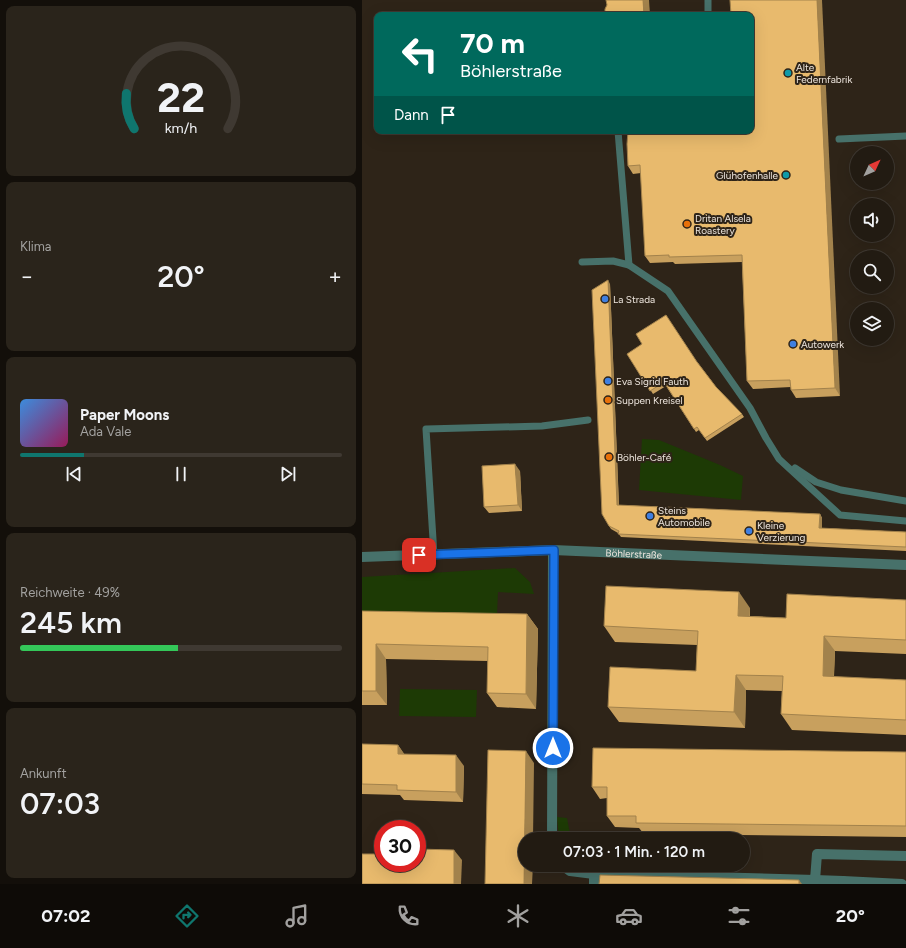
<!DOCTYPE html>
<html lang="de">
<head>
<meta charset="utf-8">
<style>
	:root { --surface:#221b12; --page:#2a241b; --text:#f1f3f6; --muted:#a2a19f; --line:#3f3932; --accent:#0f766e }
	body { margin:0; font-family:Figtree,sans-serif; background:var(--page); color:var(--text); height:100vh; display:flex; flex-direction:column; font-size:15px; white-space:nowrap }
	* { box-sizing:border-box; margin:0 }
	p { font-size:13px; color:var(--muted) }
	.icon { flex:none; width:22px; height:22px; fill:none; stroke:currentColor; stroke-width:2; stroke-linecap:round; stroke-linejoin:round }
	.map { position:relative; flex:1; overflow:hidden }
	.drawer { display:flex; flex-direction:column; gap:6px; padding:6px; background:#130f0a; width:362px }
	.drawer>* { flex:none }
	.hud { position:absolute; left:12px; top:12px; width:380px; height:122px; border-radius:8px; box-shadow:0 4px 16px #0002,0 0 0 1px var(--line); background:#00695c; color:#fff; overflow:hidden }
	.needle { width:26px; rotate:46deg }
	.controls { position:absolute; left:488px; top:146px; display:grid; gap:8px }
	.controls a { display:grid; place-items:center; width:44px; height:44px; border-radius:50%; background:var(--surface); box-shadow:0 4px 16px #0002,0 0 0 1px var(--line); font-size:20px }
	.speed { position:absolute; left:12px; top:820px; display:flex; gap:8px; font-size:20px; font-weight:700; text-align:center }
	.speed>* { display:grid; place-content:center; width:52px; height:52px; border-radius:50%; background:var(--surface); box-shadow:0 4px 16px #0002,0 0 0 1px var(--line); line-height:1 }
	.speed .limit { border:6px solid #d22; background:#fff; color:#111 }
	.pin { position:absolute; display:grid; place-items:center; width:34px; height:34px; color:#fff; margin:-17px; border-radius:8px; box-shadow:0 2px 6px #0006 }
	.me { position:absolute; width:44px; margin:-22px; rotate:0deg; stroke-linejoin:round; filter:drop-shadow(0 0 3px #0008) }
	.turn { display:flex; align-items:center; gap:14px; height:84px; padding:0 20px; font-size:18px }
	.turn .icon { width:52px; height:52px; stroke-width:2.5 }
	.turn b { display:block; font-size:28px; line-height:34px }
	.then { display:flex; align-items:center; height:38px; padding:0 20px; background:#0003; gap:8px; font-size:15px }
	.big { font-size:30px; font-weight:600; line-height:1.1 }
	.drawer .card { flex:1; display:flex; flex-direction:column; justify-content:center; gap:6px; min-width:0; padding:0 14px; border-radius:8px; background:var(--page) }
	.drawer .dial { align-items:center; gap:0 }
	.dial svg { height:104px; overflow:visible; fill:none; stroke:var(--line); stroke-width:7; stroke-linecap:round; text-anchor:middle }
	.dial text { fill:var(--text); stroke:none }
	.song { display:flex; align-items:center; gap:12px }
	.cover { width:48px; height:48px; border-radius:6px; background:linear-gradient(135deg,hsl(210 70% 55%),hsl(330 70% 35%)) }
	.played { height:4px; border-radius:2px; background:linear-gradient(90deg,var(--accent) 20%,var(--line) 20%) }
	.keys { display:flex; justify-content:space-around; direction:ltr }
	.heat { display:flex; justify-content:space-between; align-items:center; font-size:22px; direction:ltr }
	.charge { height:6px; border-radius:3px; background:linear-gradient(90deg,#34c759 49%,var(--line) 0) }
	.trip { position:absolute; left:156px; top:832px; width:232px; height:40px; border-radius:20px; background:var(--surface); box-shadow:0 4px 16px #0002,0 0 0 1px var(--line); font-weight:600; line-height:40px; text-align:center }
	.tabs { display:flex; height:64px; justify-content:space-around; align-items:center; background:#0e0b07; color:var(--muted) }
	.tabs .icon { width:28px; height:28px }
	.tabs .on { color:var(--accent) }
	.tabs b { font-size:18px; color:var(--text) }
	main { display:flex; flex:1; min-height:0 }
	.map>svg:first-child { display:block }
	.green { fill:#1d3a05 }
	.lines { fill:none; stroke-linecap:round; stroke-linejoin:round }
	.service { stroke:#47716a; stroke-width:7 }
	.pedestrian { stroke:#47716a; stroke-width:10 }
	.minor { stroke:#47716a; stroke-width:10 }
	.tertiary { stroke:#47716a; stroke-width:10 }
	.wall { fill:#c8a05e }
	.shaded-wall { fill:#a2824c }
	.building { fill:#e8ba6d; stroke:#a2824c }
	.route-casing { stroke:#114b97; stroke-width:10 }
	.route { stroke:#1a73e8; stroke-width:7 }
	.culture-dot { fill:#0f9aa8; stroke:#2e2418; stroke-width:1.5 }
	.food-dot { fill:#e8710a; stroke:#2e2418; stroke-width:1.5 }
	.shop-dot { fill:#3f7fe0; stroke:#2e2418; stroke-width:1.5 }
	.labels { text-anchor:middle; stroke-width:4; stroke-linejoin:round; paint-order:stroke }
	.poi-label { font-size:10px; fill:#ede5dd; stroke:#2e2418; text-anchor:start }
	.street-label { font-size:10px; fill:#ede5dd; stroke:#2e2418 }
</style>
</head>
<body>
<main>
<section class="drawer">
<div class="card dial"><svg viewBox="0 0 100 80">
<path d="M14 69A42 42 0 1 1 86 69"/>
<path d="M14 69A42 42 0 0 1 8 42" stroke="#0f766e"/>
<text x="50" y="56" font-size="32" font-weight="700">22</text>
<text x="50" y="72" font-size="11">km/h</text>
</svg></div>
<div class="card"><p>Klima</p>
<div class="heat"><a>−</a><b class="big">20°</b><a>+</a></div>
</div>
<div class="card">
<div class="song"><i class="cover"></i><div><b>Paper Moons</b><p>Ada Vale</p></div></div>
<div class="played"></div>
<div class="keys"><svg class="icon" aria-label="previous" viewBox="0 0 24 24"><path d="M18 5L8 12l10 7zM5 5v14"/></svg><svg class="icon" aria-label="pause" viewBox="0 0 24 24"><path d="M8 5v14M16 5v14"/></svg><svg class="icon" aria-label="next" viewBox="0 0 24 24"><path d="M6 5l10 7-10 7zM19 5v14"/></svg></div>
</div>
<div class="card"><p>Reichweite · 49%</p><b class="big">245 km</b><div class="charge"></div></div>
<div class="card"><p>Ankunft</p><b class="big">07:03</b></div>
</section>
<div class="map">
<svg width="544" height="884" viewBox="0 0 544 884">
	<rect width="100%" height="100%" fill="#2e2418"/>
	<g class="green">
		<path d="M280,439L297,440L358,465L381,476L379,500L277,490Z"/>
		<path d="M153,568L168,582L172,594L136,592L135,614L0,611V577Z"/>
		<path d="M38,689L115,690L114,717L37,716Z"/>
		<path d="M195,817L205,818L209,839H197Z"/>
	</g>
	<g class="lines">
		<g class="service">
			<path d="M346,0V15"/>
			<path d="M256,131L267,265"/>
			<path d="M477,139L544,136"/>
			<path d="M220,262L251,261L267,265L306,291L388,408L404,438L417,459L478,515L544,521"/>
			<path d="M433,468L454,482L479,490L544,501"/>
			<path d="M72,555L64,429L180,426L226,420"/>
		</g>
		<g class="pedestrian">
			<path d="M453,880L481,881"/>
			<path d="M232,884V874"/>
		</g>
		<g class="minor">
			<path d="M190,839L191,550"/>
			<path d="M200,865L208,871L232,874L453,880L455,854L544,856"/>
			<path d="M481,881L540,884"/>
		</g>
		<path class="tertiary" id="s1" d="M0,557L191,550L544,565"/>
	</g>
	<g class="wall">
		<path d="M389,131L478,396L434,398L429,390V387L391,389L385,381L380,262L313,264L311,262L288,263L283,256L279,173L271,174L266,166Z"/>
		<path d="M248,284L257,505L458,514L460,518V528L544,532V551L259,537L256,533L249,529L247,526Z"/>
		<path d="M265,354L336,363L354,387L380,414L382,417L345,441L337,430L334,432L304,386L291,394Z"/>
		<path d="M158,471L160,511L127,513L122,507Z"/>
		<path d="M544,600V654L473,651L472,677L544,680V735L430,730L419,714L420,691L384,690L383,728L257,722L246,707L334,671L335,645L253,642L242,626L388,608V616L424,618Z"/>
		<path d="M0,611L165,614L176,629L174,709L135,707L125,693L126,661L24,659L25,705H0Z"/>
		<path d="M0,744L36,745L42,754L102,766L101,802L42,800L38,795L0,794Z"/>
		<path d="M544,752V837L282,834L277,828L253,827L245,816V798L238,799L230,787Z"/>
	</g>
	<g class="shaded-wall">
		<path d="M281,0H287L288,15H282Z"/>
		<path d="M455,0H460L478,396L473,388Z"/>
		<path d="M246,280L248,284L257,509L255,505Z"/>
		<path d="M153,464L158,471L160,511L156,505Z"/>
		<path d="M458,514L460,518V532L457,528Z"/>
		<path d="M377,592L388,608L387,631L376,616Z"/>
		<path d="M165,614L176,629L174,709L164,694Z"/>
		<path d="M462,636L473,651L471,691L461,676Z"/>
		<path d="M14,644L24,659L25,705L14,691Z"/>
		<path d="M374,675L384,690L383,728L372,712Z"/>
		<path d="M36,745L43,755L36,754Z"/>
		<path d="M164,751L172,763L171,839H163V865H171L170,884H162Z"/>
		<path d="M94,755L102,766L101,802L94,792Z"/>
		<path d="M92,850L100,860L99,884H92Z"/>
		<path d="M437,880L440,884H437Z"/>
	</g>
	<g class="building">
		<path d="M244,0H281L282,15H243V9L245,5Z"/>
		<path d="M368,0H455L473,388L429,390L428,380L385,381L380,255L307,257V255L283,256L278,165L266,166L265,144L266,131H389V15H369Z"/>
		<path d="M246,280L255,505L458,514L457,528L544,532V547L256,534L257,531L247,526L240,514L230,290Z"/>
		<path d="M304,315L335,362L354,387L380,414L343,438L335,427L332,429L302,382L288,391L265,354L280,344L274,334Z"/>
		<path d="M153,464L156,505L122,507L120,466Z"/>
		<path d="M244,586L377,592L376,616L424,618L425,594L544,600V640L462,636L461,676L544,680V720L419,714L421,676L374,675L372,712L246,707L248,667L334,671L336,631L242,626Z"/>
		<path d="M0,611L165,614L164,694L125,693L126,647L14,644V691H0Z"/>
		<path d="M0,744L36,745V754L94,755V792L35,790V785L0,784Z"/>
		<path d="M231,748L544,752V826L274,823V816H245V787H230Z"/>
		<path d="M126,750L164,751L162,884H123Z"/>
		<path d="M55,849L92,850V884H0V854H21V863H55Z"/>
		<path d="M238,875L437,880V884H237Z"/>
	</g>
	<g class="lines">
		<g class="route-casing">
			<path id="route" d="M57,555L192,550L191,748"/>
		</g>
		<use href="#route" class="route"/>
	</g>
	<g class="culture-dot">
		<circle cx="426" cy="73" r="4"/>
		<circle cx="424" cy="175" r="4"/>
	</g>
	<g class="food-dot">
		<circle cx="325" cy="224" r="4"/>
		<circle cx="246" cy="400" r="4"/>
		<circle cx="247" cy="457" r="4"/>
	</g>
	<g class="shop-dot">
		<circle cx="243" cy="299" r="4"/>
		<circle cx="431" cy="344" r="4"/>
		<circle cx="246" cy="381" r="4"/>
		<circle cx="288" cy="516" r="4"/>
		<circle cx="387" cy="531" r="4"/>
	</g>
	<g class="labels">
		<g class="poi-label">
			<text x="434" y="71">Alte<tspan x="434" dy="12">Federnfabrik</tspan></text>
			<text x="416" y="179" text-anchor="end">Glühofenhalle</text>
			<text x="333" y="222">Dritan Alsela<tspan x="333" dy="12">Roastery</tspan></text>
			<text x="251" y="303">La Strada</text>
			<text x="439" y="348">Autowerk</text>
			<text x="254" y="385">Eva Sigrid Fauth</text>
			<text x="254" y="404">Suppen Kreisel</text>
			<text x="255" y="461">Böhler-Café</text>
			<text x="296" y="514">Steins<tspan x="296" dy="12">Automobile</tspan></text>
			<text x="395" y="529">Kleine<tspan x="395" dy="12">Verzierung</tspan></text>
		</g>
		<g class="street-label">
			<text dy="4" stroke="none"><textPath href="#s1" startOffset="272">Böhlerstraße</textPath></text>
		</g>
	</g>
</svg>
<div class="controls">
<a><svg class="needle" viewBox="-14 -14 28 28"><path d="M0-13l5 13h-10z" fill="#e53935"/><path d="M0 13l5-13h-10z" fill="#a2a19f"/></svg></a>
<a><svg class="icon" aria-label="sound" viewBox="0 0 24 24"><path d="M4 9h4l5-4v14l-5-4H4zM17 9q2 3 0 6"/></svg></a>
<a><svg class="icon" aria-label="search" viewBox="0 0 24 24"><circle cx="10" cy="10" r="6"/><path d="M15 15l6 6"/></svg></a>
<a><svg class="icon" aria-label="layers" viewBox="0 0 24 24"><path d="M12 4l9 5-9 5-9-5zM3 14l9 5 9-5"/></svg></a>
</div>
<div class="speed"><div class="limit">30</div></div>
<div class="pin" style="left:57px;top:555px;background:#d93025"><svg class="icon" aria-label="arrive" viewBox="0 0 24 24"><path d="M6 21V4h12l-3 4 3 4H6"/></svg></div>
<svg class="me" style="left:191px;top:748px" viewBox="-20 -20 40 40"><circle r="17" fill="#1a73e8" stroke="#fff" stroke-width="3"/><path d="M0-11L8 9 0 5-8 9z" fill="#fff"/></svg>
<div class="trip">07:03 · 1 Min. · 120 m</div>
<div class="hud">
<div class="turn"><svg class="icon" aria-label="left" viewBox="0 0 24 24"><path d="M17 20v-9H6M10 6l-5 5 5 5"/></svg><div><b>70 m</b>Böhlerstraße</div></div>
<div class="then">Dann<svg class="icon" aria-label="arrive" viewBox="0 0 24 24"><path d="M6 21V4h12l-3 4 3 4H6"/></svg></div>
</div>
</div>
</main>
<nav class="tabs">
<b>07:02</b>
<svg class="icon on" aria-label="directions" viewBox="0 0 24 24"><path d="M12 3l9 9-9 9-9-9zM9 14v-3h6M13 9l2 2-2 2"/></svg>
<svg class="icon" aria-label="music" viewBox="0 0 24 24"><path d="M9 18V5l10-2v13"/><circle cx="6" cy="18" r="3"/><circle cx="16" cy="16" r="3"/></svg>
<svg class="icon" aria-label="phone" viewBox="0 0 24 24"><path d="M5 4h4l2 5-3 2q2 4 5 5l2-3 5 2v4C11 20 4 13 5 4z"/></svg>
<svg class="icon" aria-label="climate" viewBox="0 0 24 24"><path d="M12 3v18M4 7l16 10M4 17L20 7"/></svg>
<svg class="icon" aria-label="car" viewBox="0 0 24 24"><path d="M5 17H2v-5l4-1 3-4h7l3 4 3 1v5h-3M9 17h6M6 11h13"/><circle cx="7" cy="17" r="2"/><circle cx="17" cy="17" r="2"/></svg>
<svg class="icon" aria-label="filters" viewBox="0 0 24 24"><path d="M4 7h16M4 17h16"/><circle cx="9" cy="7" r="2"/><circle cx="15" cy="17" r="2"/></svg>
<b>20°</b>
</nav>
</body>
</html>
